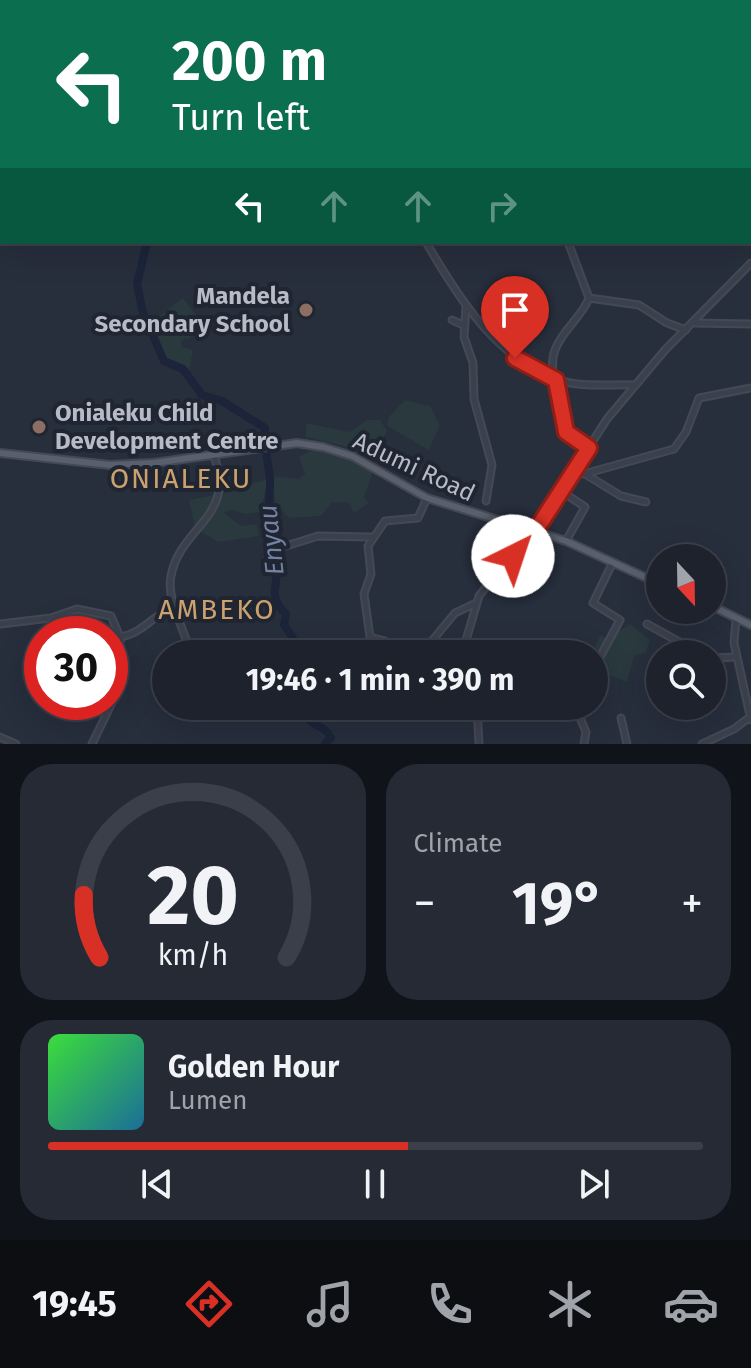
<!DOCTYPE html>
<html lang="en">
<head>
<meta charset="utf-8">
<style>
	:root { --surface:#1d222d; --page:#252a35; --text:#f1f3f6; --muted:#a0a4aa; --line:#3b3f49; --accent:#d93025 }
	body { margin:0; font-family:"Fira Sans",sans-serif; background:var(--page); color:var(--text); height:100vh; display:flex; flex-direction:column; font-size:30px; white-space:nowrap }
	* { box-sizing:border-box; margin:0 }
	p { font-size:26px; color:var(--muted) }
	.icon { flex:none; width:44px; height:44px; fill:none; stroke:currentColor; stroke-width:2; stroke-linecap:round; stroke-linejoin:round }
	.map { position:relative; height:744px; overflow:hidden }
	.sheet { display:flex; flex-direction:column; gap:20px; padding:20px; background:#101319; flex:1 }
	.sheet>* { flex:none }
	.top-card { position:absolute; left:0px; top:0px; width:752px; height:244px; box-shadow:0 8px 32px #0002,0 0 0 2px var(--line); background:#0b6e4f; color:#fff; overflow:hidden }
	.needle { width:52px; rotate:158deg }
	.tools { position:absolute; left:646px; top:544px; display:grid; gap:16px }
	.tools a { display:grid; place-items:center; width:80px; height:80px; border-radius:50%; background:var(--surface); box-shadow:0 8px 32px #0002,0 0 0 2px var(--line); font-size:40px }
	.speed { position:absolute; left:24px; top:616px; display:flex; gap:16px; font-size:40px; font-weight:700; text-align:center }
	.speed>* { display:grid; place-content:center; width:104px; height:104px; border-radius:50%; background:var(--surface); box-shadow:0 8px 32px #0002,0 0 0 2px var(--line); line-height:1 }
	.speed .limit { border:12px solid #d22; background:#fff; color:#111 }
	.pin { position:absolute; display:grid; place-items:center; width:68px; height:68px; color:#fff; margin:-82px -34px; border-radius:50% 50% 50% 0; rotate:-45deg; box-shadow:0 0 8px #0007 }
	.pin .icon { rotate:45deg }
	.me { position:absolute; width:88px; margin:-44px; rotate:41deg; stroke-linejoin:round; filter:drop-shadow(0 0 6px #0008) }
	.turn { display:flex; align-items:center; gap:28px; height:168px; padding:0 40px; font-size:36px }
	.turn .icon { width:104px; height:104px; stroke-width:2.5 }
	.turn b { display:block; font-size:56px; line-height:68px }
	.lanes { display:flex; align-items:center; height:76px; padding:0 40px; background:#0003; justify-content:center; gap:40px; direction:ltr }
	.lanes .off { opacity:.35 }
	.big { font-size:60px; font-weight:700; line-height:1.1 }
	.sheet .card { flex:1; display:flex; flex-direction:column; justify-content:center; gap:12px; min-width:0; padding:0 28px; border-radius:32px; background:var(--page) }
	.sheet .dial { align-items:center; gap:0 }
	.dial svg { height:208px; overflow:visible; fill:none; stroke:var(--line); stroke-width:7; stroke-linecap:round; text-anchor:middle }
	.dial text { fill:var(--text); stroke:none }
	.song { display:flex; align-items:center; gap:24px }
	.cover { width:96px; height:96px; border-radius:12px; background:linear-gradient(135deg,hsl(120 70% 55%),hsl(200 70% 35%)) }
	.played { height:8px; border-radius:4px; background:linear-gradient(90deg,var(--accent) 55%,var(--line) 55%) }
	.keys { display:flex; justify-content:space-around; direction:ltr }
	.heat { display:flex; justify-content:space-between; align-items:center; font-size:44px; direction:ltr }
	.sheet .tiles { flex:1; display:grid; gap:20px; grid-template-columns:1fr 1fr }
	.card:last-child { grid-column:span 2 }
	.trip { position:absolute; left:152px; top:640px; width:456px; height:80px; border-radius:40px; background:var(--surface); box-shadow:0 8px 32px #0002,0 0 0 2px var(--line); font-weight:700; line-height:80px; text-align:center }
	.dock { display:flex; height:128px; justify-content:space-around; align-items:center; background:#0c0e12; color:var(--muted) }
	.dock .icon { width:56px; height:56px }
	.dock .current { color:var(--accent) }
	.dock b { font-size:36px; color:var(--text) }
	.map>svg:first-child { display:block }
	.green { fill:#29393d }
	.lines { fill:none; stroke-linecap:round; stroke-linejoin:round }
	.river { stroke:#1b2439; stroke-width:8 }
	.minor-casing { stroke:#444956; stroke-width:9 }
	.major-casing { stroke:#444956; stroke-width:10 }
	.minor { stroke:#3b404d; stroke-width:5 }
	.major { stroke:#595f6c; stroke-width:6 }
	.route-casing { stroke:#8d1f18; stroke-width:20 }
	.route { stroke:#d93025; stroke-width:14 }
	.education-dot { fill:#8d6e63; stroke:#202532; stroke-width:3 }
	.labels { text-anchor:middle; stroke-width:8; stroke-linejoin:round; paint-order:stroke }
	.poi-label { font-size:24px; font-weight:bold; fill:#b7bbc8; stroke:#202532; text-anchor:end }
	.street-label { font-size:24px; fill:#b7bbc8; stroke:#202532 }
	.water-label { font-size:26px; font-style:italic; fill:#7482a3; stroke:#202532 }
	.quarter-label { font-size:28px; letter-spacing:2px; fill:#caa16f; stroke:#202532 }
</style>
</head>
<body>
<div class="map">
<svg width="751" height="744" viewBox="0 0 751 744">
	<rect width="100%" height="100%" fill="#272e3c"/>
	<g class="green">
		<path d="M183,298L200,320L189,329L191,338L181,340L182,347L193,350L189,370L167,359L150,323Z"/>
		<path d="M405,400L430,406L440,425L429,450L387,426L389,417Z"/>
		<path d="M367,420H380L387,431L373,459L348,447L306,437V423L350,432Z"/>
		<path d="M311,451C332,449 358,456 373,472L364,497L369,503L354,513L349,503L332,502L321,516L289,518L276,504L274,493L266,490L260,512L245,514L231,510L224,513L241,526L257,524L259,536L218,542L195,528L189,500L245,489L253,483L279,477L299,479L305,474L299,457Z"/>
		<path d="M630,624L650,640L646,652L634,656L627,682L598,671L603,655L594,649L600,635L608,638Z"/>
	</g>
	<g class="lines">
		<g class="river">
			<path d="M251,2L252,0"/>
			<path d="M147,242L137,284L143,313L164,361L183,369L202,395L222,401L265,428C264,446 268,461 270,479C271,494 266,502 273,517L266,528C269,538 274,549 276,560C281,584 265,595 286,614L284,625L293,638L290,654"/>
			<path d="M298,706C310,729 323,722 331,738L325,744"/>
		</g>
		<g class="minor-casing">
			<g id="minor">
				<path d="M108,0L109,2"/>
				<path d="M516,2V0"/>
				<path d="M666,2L667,0"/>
				<path d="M732,2L734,0"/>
				<path d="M426,242C456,294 495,357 555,379C579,388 609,384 635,385"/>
				<path d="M568,242L589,298C582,317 562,330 555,350C547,370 561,402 562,424L566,432L589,448"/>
				<path d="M589,298L639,305L667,323L686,330"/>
				<path d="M466,306L464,337L473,363L474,399L492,465L486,501"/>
				<path d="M452,320L463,325"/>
				<path d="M694,323L751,324"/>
				<path d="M574,472L584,474L674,449L686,432L699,398L751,388"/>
				<path d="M585,474L621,496L646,502"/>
				<path d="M561,491L585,507L566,541"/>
				<path d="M536,530L607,419L665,350L751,263"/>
				<path d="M286,546L318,536L371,537"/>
				<path d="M736,619L734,643L751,720"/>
				<path d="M0,624L51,618L77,609L111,616L120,637"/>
				<path d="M647,624L701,654"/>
				<path d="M191,654C185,631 166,599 171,576C180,526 239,516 213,454"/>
				<path d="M394,654L385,641L370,637L364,594L371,574L368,546L385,521L418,518L427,498"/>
				<path d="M421,654L455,613L474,604"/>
				<path d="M462,654L479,596L531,529"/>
				<path d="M712,658L736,657"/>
				<path d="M594,668L620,620L593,603L612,564"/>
				<path d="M398,706L399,716"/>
				<path d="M477,706L479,744"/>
				<path d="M575,706L586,732L584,744"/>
				<path d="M621,718L627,744"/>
				<path d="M0,737L16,744"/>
				<path d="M92,744L120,686V637C144,633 153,614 176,606"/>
				<path d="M702,744L734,729L750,717"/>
			</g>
		</g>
		<g class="major-casing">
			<g id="major">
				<path d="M0,453L110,465L154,463L297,443L323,447L352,456L427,498L566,541L660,584"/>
				<path d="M712,606L751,625"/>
			</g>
		</g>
		<use href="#minor" class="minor"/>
		<use href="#major" class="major"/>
	</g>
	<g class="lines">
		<g class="route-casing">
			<path id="route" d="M513,556L531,529L536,530L589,448L566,432L556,380L515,358"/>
		</g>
		<use href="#route" class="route"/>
	</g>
	<g class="education-dot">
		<circle cx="306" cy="310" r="8"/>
		<circle cx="39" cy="427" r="8"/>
	</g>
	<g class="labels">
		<g class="poi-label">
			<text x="290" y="304">Mandela<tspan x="290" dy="28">Secondary School</tspan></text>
			<text x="55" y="421" text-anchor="start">Onialeku Child<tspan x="55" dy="28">Development Centre</tspan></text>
		</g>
		<g class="street-label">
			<text transform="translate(414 467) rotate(25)" y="8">Adumi Road</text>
		</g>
		<g class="water-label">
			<text transform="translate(271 540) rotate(-96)" y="9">Enyau</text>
		</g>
		<g class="quarter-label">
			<text x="181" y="488">ONIALEKU</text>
			<text x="217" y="619">AMBEKO</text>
		</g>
	</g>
</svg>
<div class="tools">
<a><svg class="needle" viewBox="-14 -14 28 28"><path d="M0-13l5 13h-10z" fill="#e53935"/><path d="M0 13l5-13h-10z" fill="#a0a4aa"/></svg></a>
<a><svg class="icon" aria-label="search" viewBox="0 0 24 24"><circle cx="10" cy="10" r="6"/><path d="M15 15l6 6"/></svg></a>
</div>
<div class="speed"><div class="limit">30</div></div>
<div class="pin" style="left:515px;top:358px;background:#d93025"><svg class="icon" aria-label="arrive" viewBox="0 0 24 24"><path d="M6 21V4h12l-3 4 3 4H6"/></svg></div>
<svg class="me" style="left:513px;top:556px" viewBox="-20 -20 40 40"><circle r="19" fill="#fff"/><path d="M0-13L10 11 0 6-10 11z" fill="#d93025"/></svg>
<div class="trip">19:46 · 1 min · 390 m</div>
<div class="top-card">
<div class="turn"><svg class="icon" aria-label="left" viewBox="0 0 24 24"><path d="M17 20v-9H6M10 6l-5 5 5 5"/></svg><div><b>200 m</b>Turn left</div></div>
<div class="lanes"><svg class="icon" aria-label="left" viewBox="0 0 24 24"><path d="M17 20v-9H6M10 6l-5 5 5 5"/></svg><svg class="icon off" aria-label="ahead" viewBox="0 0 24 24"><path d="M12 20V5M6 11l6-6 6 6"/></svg><svg class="icon off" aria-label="ahead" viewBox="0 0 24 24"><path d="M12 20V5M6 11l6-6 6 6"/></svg><svg class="icon off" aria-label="right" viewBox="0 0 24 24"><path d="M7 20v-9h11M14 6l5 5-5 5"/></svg></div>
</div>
</div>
<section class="sheet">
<div class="tiles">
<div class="card dial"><svg viewBox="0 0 100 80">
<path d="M14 69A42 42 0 1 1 86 69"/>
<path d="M14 69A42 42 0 0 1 8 45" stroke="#d93025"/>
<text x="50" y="56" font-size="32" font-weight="700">20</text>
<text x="50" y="72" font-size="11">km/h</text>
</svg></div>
<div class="card"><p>Climate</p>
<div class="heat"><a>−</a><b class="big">19°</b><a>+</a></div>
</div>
<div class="card">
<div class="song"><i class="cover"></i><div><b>Golden Hour</b><p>Lumen</p></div></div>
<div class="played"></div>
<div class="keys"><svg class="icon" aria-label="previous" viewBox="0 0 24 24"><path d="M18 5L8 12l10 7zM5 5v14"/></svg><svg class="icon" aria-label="pause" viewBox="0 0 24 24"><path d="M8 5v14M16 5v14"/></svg><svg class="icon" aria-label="next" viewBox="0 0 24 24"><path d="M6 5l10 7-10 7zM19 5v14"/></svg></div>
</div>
</div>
</section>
<nav class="dock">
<b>19:45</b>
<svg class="icon current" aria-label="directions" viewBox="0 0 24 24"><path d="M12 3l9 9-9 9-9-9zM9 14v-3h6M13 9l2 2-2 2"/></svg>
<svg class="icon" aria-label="music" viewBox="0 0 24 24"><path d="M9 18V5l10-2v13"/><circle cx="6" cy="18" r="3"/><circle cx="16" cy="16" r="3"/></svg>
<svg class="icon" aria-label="phone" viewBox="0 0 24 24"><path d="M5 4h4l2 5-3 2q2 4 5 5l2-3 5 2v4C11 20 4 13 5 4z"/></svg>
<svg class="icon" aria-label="climate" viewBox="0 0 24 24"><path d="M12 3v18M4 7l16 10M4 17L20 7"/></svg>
<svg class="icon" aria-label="car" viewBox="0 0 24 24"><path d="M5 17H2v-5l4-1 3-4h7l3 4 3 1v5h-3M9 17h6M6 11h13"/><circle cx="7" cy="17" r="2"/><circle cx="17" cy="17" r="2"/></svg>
</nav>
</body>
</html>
